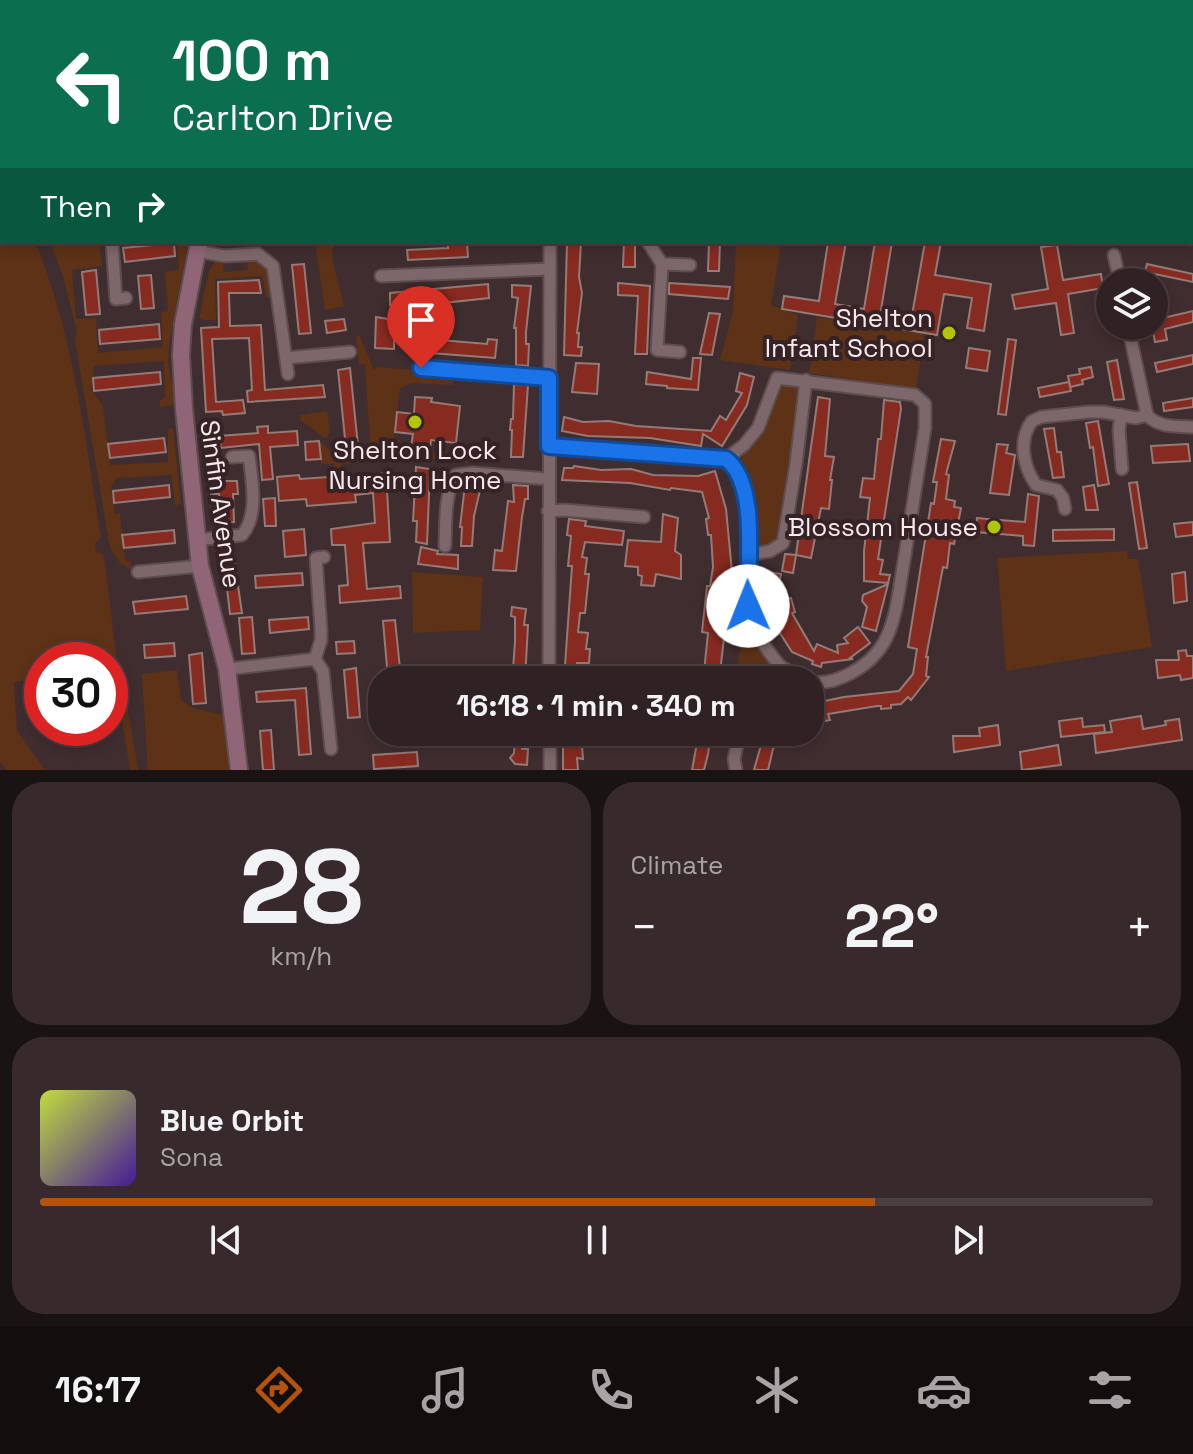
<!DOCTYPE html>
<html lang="en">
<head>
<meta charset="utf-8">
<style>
	:root { --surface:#302224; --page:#382a2c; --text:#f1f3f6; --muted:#a8a4a6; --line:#4b3f41; --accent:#b45309 }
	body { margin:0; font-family:"Space Grotesk",sans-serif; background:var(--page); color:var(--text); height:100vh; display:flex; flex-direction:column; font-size:30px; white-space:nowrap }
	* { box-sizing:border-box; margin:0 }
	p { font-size:26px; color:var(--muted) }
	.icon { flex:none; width:44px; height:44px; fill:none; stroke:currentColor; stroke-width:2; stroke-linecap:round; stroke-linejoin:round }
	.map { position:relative; height:770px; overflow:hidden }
	.side { display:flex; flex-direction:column; gap:12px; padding:12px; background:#1a1314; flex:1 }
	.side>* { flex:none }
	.banner { position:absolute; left:0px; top:0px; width:1194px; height:244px; box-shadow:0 4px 12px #0003,0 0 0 2px var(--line); background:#0b6e4f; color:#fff; overflow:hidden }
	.tools { position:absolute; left:1096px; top:268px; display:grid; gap:16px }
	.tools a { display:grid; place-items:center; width:72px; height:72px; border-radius:50%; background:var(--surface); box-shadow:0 4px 12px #0003,0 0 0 2px var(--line); font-size:40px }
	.speed { position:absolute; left:24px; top:642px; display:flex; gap:16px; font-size:40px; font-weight:700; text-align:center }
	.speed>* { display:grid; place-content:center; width:104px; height:104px; border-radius:50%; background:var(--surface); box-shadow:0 4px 12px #0003,0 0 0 2px var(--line); line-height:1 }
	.speed .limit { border:12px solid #d22; background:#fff; color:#111 }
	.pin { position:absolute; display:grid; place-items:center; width:68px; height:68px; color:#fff; margin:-82px -34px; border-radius:50% 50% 50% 0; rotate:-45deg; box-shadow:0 0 8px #0007 }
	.pin .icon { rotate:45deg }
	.me { position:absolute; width:88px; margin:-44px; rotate:359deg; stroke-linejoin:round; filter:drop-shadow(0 0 6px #0008) }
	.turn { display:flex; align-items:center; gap:28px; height:168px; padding:0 40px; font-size:36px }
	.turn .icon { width:104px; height:104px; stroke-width:2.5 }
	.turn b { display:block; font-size:56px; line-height:68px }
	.then { display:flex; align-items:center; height:76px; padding:0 40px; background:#0003; gap:16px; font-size:30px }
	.big { font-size:60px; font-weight:600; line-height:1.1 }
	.side .card { flex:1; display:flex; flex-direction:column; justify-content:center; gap:12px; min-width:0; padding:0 28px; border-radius:32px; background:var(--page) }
	.side .dial { align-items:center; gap:0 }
	.dial b { font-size:104px; line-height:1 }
	.song { display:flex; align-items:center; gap:24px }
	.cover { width:96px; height:96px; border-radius:12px; background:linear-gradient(135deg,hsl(70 70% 55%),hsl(260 70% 35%)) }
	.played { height:8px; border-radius:4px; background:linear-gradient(90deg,var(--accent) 75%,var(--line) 75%) }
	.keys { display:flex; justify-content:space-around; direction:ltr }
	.heat { display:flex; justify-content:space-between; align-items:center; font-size:44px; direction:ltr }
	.side .tiles { flex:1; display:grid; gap:12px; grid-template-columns:1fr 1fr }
	.card:last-child { grid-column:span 2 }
	.trip { position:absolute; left:368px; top:666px; width:456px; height:80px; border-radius:32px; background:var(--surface); box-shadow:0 4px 12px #0003,0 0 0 2px var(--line); font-weight:600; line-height:80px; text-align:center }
	.tab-bar { display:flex; height:128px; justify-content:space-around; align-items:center; background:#130e0e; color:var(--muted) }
	.tab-bar .icon { width:56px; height:56px }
	.tab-bar .on { color:var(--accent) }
	.tab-bar b { font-size:36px; color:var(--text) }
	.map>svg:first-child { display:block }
	.green { fill:#5d3216 }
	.building { fill:#872a1f; stroke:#937c78; stroke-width:2 }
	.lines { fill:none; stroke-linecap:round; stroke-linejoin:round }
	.street-casing { stroke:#5d4d4f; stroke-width:15 }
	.secondary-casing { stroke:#5d4d4f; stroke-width:20 }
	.street { stroke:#7d676a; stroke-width:11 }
	.secondary { stroke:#906577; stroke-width:16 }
	.route-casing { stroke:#114b97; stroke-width:20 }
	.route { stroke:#1a73e8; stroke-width:14 }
	.poi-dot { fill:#afc506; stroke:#362326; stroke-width:3 }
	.labels { text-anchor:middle; stroke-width:8; stroke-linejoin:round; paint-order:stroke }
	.poi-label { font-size:26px; fill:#f9ebed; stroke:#362326; text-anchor:end }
	.street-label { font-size:26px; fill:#f9ebed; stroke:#362326 }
</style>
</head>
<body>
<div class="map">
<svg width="1193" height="770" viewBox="0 0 1193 770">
	<rect width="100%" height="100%" fill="#402d30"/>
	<g class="green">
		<path d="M0,161L2,242H35C74,335 85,439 101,538L95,543L96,551L103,554L105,563L118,671L123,682L138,770H130L119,704L110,686V660H42V679L14,682L17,731L45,770H6L0,761Z"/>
		<path d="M50,242H99L102,266L72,270L76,319L96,318L98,353L163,347L161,312L168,311L165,272L179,270L177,242H188L169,345L168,364L176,400L172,405L160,407V400L165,397L164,361L94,366L91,390L103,406L110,465L168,462V429L173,428L181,504L175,505L171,475L117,478L111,487L115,514H120L125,560L131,562L132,570L121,564L110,548L75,340L77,332L63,276Z"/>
		<path d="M315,242H334L332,259L344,306L325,310Z"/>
		<path d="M736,242H781L771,305L798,315L790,370L720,360L733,312Z"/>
		<path d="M247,259L266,264L273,275L276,297H266L262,276L215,279L216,320H203L199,318L209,271L215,262H223L224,272L248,270Z"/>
		<path d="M817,317L924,334L916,389L809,373Z"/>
		<path d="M359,335L374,370L377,367L454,373L453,385L412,383L400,388L394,436C418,464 436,444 467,457L468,463L390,454L388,461L341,464L342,474L334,475V464H321L319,441L332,452L368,450L370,441L365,364H359L356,336Z"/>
		<path d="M788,384L801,386L779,536L778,539L755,548L753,546L750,493L741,460L744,453L758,437L772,400L780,387Z"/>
		<path d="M327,411L330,432L326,439L299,419L301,415Z"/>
		<path d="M1127,551L1128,559H1138L1152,647L1006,671L997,558Z"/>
		<path d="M412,572L483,577L480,630L413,633Z"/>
		<path d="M748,641L756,643L771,664L764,680H739C741,666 733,650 748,641Z"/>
		<path d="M177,670L181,700L193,708L224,715L231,770H148L142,674Z"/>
	</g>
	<g class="building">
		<path d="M567,242H581L579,277L582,293L577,333H579L578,347H582L581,356L564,355Z"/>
		<path d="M624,242H635V267H623Z"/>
		<path d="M709,242H720L719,271H708Z"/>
		<path d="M828,242H846L835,304L864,309L875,242H892L881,310L912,315L925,242H941L935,275L991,284L984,331L967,328L972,298L944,294L937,335L782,309L784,296L819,301Z"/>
		<path d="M174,243L175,256L125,262L123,248Z"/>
		<path d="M448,243H467L468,257L408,260L407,250L448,248Z"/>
		<path d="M1057,245L1063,280L1101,274L1103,288L1068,294L1074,333L1061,335L1056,303L1015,309L1012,295L1048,289L1041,247Z"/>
		<path d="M304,264L311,333L299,334L292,265Z"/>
		<path d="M1147,264L1193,274V282L1145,272Z"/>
		<path d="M96,270L100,314L86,315L82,272Z"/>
		<path d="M151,275L154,308L141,309L138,276Z"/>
		<path d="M259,280L261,293H229L230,326L261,325L265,390L323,385L325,397L248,402L247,391L252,390L249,338L212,339L216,402L243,400L245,413L223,415L222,411L206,412L201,328L219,327L218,282Z"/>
		<path d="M618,283L650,286L647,354H635L638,296L618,295Z"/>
		<path d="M669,283L730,287L728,299L669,294Z"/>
		<path d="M488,284L489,298L434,304L415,302V299L390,305V293Z"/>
		<path d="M512,285L531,286L526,332V344H529L528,366L516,365V328H514L518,298L512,297Z"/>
		<path d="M1154,292H1158L1163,318L1193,311V322L1165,329L1167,340L1155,342L1152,326Z"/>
		<path d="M709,313L720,314L712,355L700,354Z"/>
		<path d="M376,317L395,320L394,349L375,348Z"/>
		<path d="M344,319L346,330L327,333L325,321Z"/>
		<path d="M159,324L160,339L100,344L99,330Z"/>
		<path d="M428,339L487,344L488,339L497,340L495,358L430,353Z"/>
		<path d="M1008,339L1016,340L1006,415L998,414Z"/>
		<path d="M969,348L990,351L987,371L966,368Z"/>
		<path d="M1193,355V364L1157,372L1155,363Z"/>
		<path d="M693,358H701L698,390L667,388V386L646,384L647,372L691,379Z"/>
		<path d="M1117,360L1124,399L1114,400L1107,362Z"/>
		<path d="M576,363L599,364L597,394L572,392Z"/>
		<path d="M1091,367L1093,377L1082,380L1083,384L1070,387L1068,376L1080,374L1079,369Z"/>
		<path d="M350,368L358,446L346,448L338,370Z"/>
		<path d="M160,372L161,384L94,391L93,378Z"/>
		<path d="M740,373L754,377L747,405L722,446L703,434L701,446L650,438L588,436L562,431L564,417L583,422L609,421L636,426L711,431L720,416L726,420L742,393L736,391Z"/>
		<path d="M1069,382L1071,391L1040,397L1038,388Z"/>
		<path d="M514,384L528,385L523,457H511L512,430H510L511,419H513Z"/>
		<path d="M415,397L432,398L431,402L460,406L456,443L431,440L430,449L411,447L413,434L395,432L397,412L414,414Z"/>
		<path d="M818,397L830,399L825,456L834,457L830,480H832L829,509L821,508L811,558L796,555Z"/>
		<path d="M1193,398V407L1164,411L1163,403Z"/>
		<path d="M884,400L900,402L901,409L878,559L883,560L880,574L890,575L888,583L864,581V551L870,498L860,497L863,478L874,479L878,439H881Z"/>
		<path d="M1098,421L1109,484L1098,486L1093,447L1090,448L1086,423Z"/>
		<path d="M268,426V433L297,431L298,445L270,447L273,479L262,480L259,444L221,448L219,436L258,433L257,427Z"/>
		<path d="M1054,428L1057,452H1061L1064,477L1053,478L1044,429Z"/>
		<path d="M164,438L166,452L110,458L108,444Z"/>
		<path d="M941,439L955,441L946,474L949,475L946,499L955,501L954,507L961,508L954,544L950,543L947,568L943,567L926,657H928L926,676L929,677L911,700L908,697L901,704L891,705V708L881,709V706H877L828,714L830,720L820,722L819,715L810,717V704L844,697L899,691L913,674L917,649L908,647L931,503L934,504L937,482H933Z"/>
		<path d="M319,441L321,459L306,460L305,442Z"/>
		<path d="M997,444L1008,445L1006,453L1015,455L1009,495L990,493Z"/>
		<path d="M1188,444L1190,461L1153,463L1151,446Z"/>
		<path d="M218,446L221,481H237L238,494H233L234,522L221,523L219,494H211L210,473H208L205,447Z"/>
		<path d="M574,466L601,470L631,469L653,475L698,476L715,471L726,509L732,572L719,680L707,678L708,673L704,672L708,633L702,632L707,586H710L713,567L711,535H708L706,519L709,518L702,492L671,488L670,490L630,483L562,480L564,468H573Z"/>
		<path d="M416,467L430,469L427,544L416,542L417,521H413Z"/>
		<path d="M386,473L390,542L363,543L367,589L400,586L401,598L340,603L339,586L348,585L345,545H332L331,529L375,523L373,493L355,495L356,502L307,506L306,499L279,501L277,477L299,475L300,479Z"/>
		<path d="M1137,482L1147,548L1139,549L1129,483Z"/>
		<path d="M169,485L170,497L114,503L113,491Z"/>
		<path d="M465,485L481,486L474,516L472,546H461L462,527H460Z"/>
		<path d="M513,485L528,486V499H525L522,517L516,571L493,570L495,550L502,551L508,501L514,502Z"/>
		<path d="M1094,485L1098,510H1086L1083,487Z"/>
		<path d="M1028,494L1039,496L1034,546L1023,545V536L976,532L977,518L1025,522Z"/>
		<path d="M275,498L276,526H265L263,499Z"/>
		<path d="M663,514L678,518L675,551L681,555V579L656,574L654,586L641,585L642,576L638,575V567L625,566L628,540L661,542Z"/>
		<path d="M569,519L586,521L585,526L624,531L622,545L585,542L582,557L587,558L585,574H589L585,613H580L578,632L588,633L586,649H590L589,663H577V680H564L572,566H568L571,536L567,535Z"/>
		<path d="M1193,522V535L1176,537L1174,524Z"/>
		<path d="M304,529L306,555L285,557L283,531Z"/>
		<path d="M1114,529V540L1053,541V530Z"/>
		<path d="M174,530L175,543L124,548L122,535Z"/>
		<path d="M421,547L438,551L437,554L458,555V569L418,564Z"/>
		<path d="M233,551L242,613L230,614L224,563L220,564L219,552Z"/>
		<path d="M785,554L796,555L793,573L782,571Z"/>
		<path d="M768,572L781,574L777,594L765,591Z"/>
		<path d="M1185,572L1187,601L1174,603L1172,574Z"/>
		<path d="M302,573L303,585L256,588L255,576Z"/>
		<path d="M888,584L876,631L862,627L867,607L862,601L863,595Z"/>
		<path d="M186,596L188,609L135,614L133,602Z"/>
		<path d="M791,598L795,612L792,613L814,651L817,644L838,653L837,645L848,643L844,638L858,627L870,643L850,658L853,659L822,663L821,667L812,664L813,661L792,652L778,630L770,604Z"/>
		<path d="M512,607L526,609L524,625H528L525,680H508L510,670H513L515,641V617L511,616Z"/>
		<path d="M252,617L255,653L242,654L239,618Z"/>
		<path d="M308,617L309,629L270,633L269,620Z"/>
		<path d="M395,620L401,678L388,679L383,621Z"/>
		<path d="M354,641L355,653L337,654L336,642Z"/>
		<path d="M174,643L175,656L145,658L144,645Z"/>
		<path d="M1186,650L1187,656H1193V678L1181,680L1180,675L1158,678L1156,660H1179L1178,651Z"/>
		<path d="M202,653L206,703L193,704L189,655Z"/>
		<path d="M356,668L360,717L348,718L344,670Z"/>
		<path d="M306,688L311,754L299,755L295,700L257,702L256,692Z"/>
		<path d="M1141,716L1143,729L1166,725L1165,721L1179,719L1182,740L1096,753L1094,734L1112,732L1110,721Z"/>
		<path d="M1082,718L1083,727L1104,725L1105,732L1061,737L1059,721Z"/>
		<path d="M998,725L1000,745L954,752L953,736H980L979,728Z"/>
		<path d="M271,730L274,770H263L260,731Z"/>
		<path d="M511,732H525L522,749H528L527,765L515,764L510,758L514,753L515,740H509Z"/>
		<path d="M563,732H576V746H582L583,759L577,758L578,770H563Z"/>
		<path d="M699,732H711L708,754L704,770H692Z"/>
		<path d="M770,732H785L773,749L768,770H754L761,745Z"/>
		<path d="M1058,745L1061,765L1022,770L1020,752Z"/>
		<path d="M417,752L418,766L374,769L373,755Z"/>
	</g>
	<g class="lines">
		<g class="street-casing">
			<g id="street">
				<path d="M230,0L231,2"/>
				<path d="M567,0V2"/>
				<path d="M905,2V0"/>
				<path d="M1018,2V0"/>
				<path d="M1192,178H1193"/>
				<path d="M112,242L116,299L126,298"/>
				<path d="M648,242L662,264L657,350L680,352"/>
				<path d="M197,251L224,256L258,254L273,266L288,374"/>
				<path d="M1114,255L1120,282"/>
				<path d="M662,264L690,265"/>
				<path d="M381,276L550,269"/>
				<path d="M1128,326L1147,415"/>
				<path d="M421,344V368L549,378"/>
				<path d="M286,358L350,352"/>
				<path d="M1121,415L1119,430L1122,469"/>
				<path d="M549,446L726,459"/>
				<path d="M1065,509L1063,498L1057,490L1036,485C1023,466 1018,440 1032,421L1041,417L1089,412H1103L1136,418L1147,415C1159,428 1175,426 1193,427"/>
				<path d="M548,511L564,510L644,517"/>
				<path d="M196,540L242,535C259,515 252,480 249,456L232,457"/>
				<path d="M445,546C446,523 444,495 456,475L472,473L548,479"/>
				<path d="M748,555L770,551L783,543L796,464L806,380"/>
				<path d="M138,572L200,566"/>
				<path d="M315,659L323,671L331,749"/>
				<path d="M780,666L803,680"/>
				<path d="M227,669L315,659L321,640V630L316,558L324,557"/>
				<path d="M549,680L550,242"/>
				<path d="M770,680L780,666C765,648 752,630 748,607C741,564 763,488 726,459L744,445L758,428L777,378L915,395L925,404V428C918,472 911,517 904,561C899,588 897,621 883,644C869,667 836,686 810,682"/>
				<path d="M550,732V770"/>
				<path d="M736,770L734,759L740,732"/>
			</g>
		</g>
		<g class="secondary-casing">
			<g id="secondary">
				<path d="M1189,0L1193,3"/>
				<path d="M376,2L381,0"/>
				<path d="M199,242L183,324L181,355L184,409L200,566L227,669L239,770"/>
			</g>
		</g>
		<use href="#street" class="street"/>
		<use href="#secondary" class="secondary"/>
	</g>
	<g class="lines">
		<g class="route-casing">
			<path id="route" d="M421,368L549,378V446L726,459C759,484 747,566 748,606"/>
		</g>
		<use href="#route" class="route"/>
	</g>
	<g class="poi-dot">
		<circle cx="949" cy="333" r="8"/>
		<circle cx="415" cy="422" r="8"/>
		<circle cx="994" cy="527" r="8"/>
	</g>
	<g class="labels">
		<g class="poi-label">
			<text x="933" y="327">Shelton<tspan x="933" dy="30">Infant School</tspan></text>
			<text x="415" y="459" text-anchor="middle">Shelton Lock<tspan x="415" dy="30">Nursing Home</tspan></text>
			<text x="978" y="536">Blossom House</text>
		</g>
		<g class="street-label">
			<text transform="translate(221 504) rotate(82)" y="9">Sinfin Avenue</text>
		</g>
	</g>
</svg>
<div class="tools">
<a><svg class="icon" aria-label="layers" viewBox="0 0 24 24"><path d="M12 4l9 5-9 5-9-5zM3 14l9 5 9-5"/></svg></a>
</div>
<div class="speed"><div class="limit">30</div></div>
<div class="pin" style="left:421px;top:368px;background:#d93025"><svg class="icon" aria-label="arrive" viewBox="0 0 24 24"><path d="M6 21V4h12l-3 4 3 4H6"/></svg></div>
<svg class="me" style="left:748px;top:606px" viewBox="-20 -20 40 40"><circle r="19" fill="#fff"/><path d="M0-13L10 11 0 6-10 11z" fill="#1a73e8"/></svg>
<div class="trip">16:18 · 1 min · 340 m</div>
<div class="banner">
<div class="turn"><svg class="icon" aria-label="left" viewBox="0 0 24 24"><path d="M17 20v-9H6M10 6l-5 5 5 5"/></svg><div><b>100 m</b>Carlton Drive</div></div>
<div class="then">Then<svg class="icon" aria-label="right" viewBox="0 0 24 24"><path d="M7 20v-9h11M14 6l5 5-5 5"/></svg></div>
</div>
</div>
<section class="side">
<div class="tiles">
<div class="card dial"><b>28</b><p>km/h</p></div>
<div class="card"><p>Climate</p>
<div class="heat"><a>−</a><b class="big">22°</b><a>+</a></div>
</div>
<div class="card">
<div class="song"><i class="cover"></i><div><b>Blue Orbit</b><p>Sona</p></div></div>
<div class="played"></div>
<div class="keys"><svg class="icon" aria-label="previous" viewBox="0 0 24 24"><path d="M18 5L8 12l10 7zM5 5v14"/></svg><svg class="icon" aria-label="pause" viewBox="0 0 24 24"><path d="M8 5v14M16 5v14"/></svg><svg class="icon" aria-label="next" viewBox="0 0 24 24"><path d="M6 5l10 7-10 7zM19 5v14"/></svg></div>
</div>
</div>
</section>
<nav class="tab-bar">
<b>16:17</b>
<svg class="icon on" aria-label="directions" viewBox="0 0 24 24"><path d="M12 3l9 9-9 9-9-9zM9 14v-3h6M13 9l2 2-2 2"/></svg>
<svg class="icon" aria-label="music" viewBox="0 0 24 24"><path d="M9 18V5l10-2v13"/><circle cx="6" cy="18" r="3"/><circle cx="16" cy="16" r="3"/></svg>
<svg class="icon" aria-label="phone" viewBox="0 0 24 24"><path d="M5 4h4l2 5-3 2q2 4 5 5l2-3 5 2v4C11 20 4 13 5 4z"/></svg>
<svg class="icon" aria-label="climate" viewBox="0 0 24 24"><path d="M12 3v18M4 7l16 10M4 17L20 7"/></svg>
<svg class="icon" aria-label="car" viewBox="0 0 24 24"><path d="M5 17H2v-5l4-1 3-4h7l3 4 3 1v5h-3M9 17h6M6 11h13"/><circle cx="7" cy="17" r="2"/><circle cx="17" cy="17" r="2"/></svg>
<svg class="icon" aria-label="filters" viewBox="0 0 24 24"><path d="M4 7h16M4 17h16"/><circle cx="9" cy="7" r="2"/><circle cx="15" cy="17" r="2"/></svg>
</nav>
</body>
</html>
